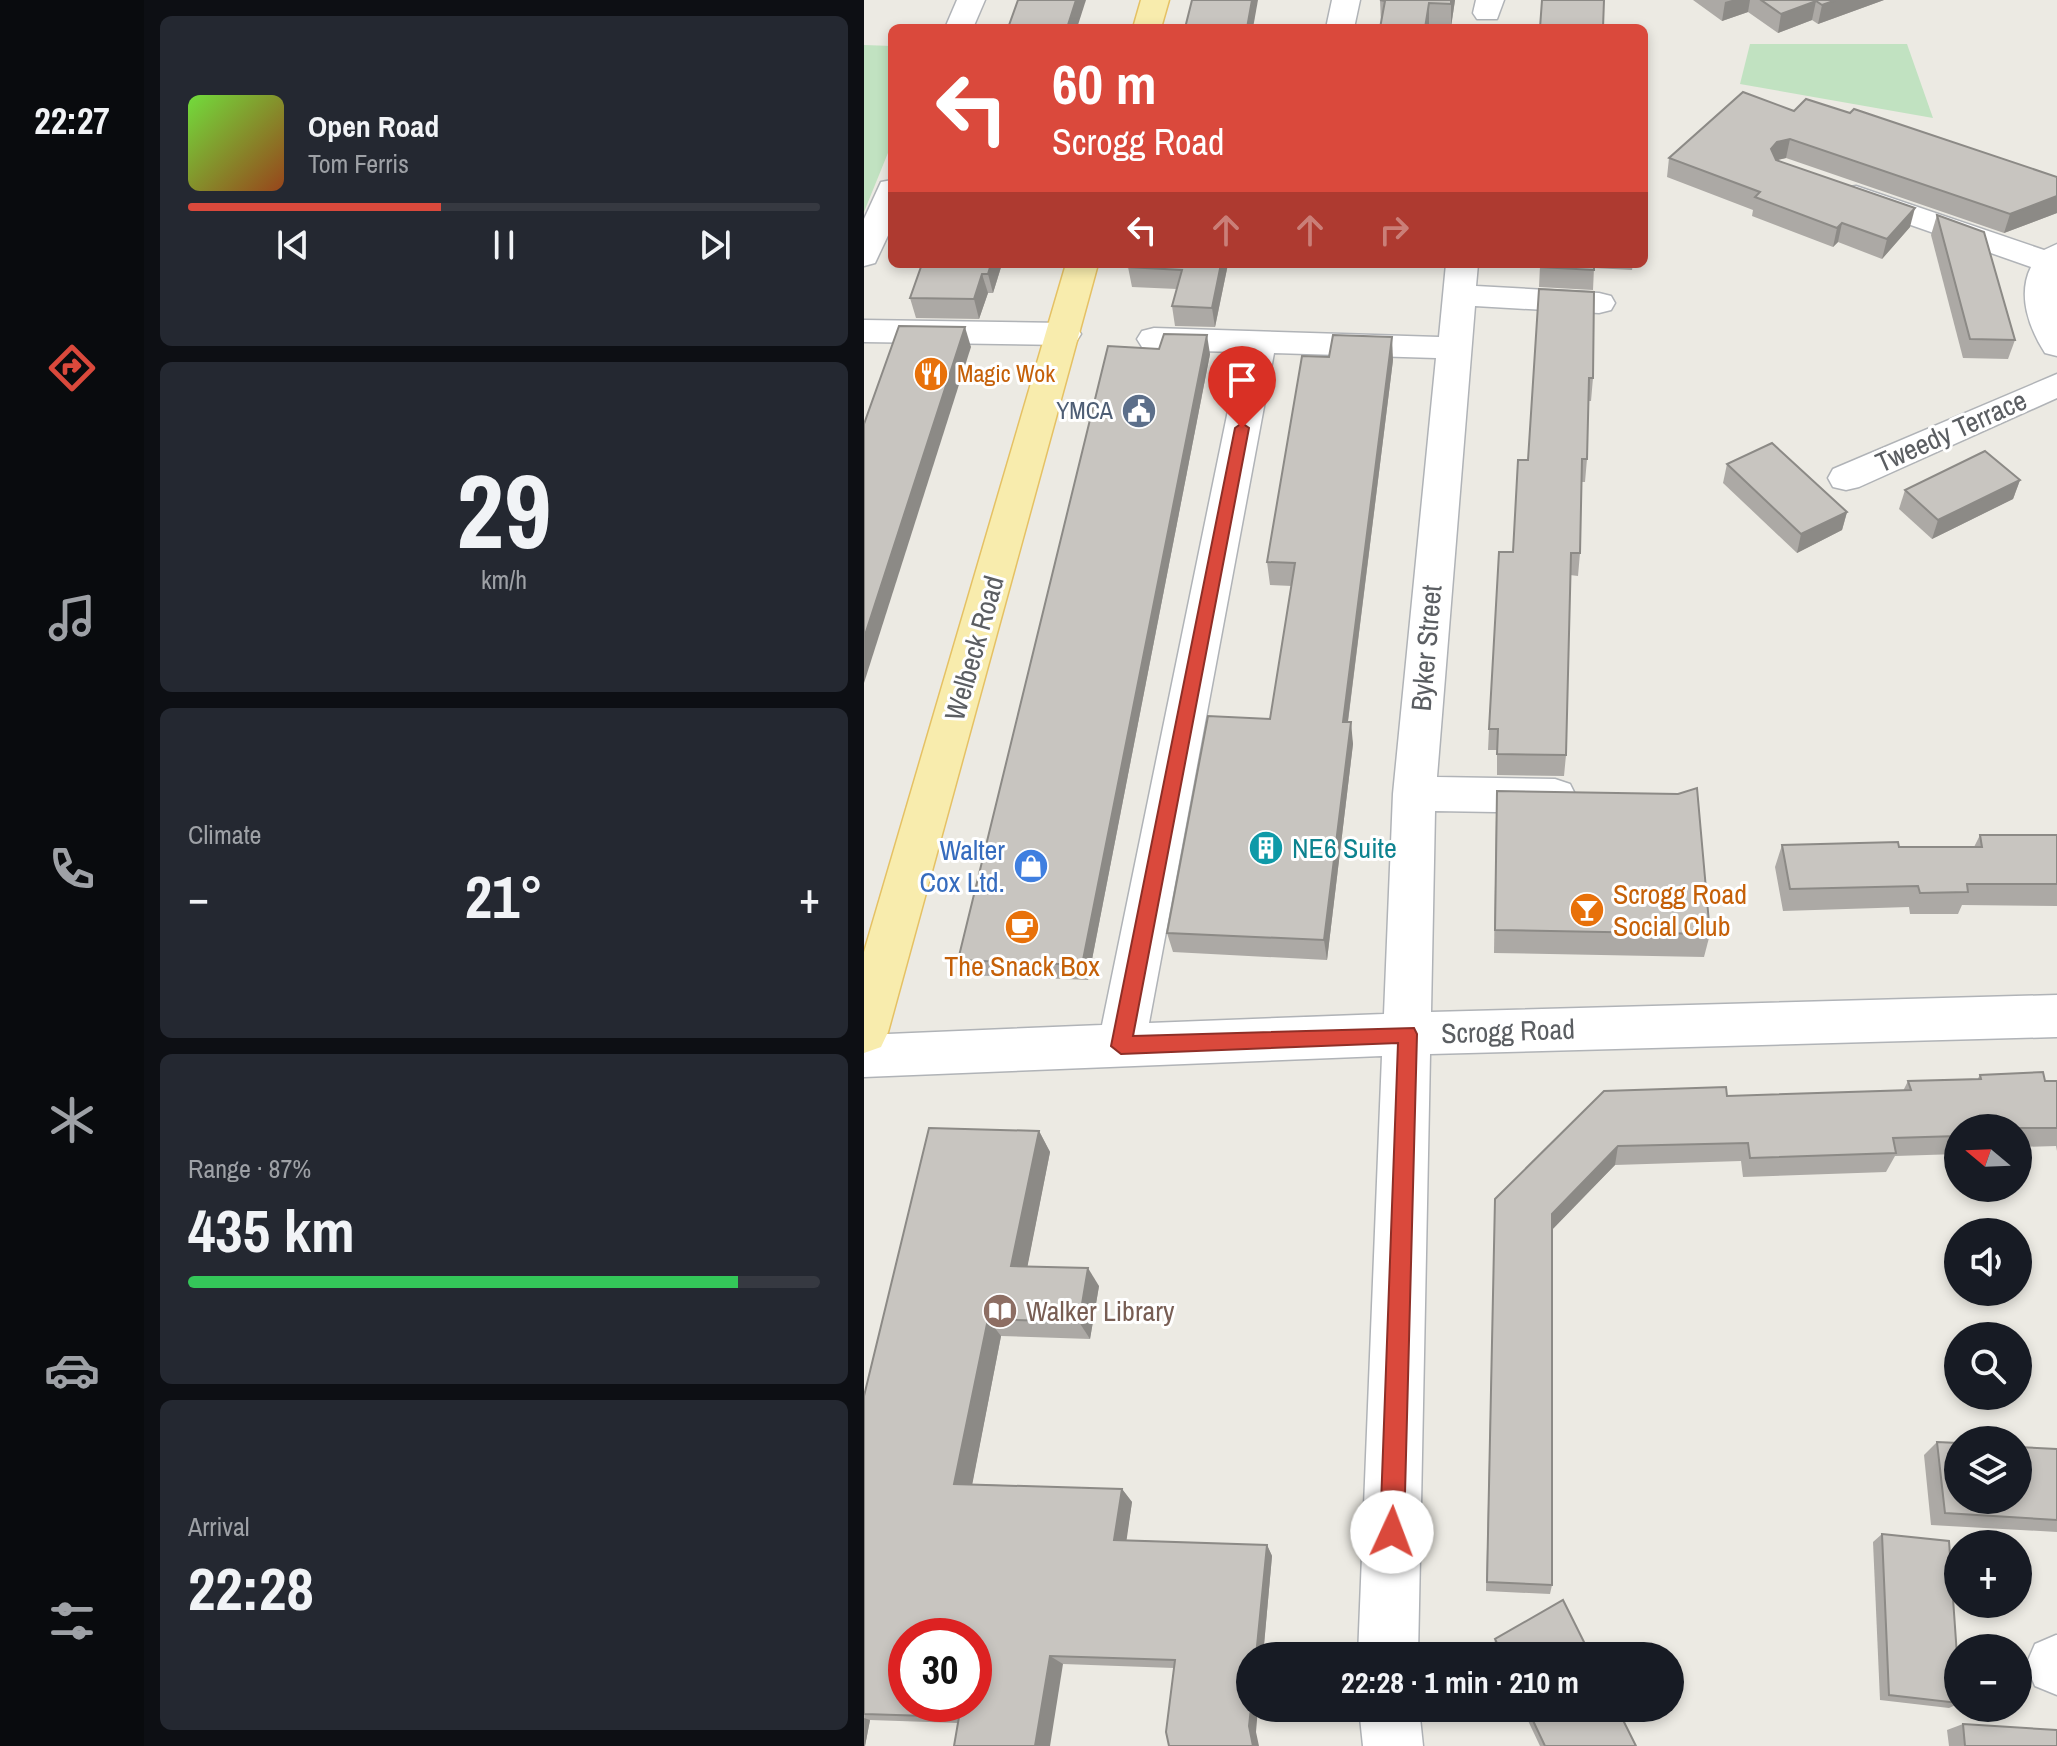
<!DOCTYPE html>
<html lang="en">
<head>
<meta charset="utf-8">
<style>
	:root { --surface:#171b24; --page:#242831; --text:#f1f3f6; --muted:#9ea1a6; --line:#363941; --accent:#da493c }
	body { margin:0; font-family:"Archivo Narrow",sans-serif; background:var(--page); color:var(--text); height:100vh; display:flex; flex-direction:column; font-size:30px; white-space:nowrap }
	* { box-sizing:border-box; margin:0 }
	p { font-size:26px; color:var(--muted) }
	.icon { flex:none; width:44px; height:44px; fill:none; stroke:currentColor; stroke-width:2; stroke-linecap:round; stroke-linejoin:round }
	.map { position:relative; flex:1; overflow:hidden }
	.panel { display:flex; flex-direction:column; gap:16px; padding:16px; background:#0d0f14; width:720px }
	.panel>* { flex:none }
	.top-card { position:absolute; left:24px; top:24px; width:760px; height:244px; border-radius:12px; box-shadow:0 4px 12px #0003; background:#da493c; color:#fff; overflow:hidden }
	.needle { width:52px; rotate:289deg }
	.fabs { position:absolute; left:1080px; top:1114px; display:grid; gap:16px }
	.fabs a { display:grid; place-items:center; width:88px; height:88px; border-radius:50%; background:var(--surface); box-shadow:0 4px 12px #0003; font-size:40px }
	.speed { position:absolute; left:24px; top:1618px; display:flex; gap:16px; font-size:40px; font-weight:700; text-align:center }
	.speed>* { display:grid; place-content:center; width:104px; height:104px; border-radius:50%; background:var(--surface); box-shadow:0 4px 12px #0003; line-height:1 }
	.speed .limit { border:12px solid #d22; background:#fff; color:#111 }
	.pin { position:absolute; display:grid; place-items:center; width:68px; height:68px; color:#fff; margin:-82px -34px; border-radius:50% 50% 50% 0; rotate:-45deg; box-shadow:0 0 8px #0007 }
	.pin .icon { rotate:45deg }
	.me { position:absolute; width:88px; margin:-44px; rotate:2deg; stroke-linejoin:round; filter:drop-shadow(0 0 6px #0008) }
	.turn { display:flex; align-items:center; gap:28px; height:168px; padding:0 32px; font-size:36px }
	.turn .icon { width:104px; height:104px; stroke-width:2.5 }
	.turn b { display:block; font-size:56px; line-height:68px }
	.lanes { display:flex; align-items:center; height:76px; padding:0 32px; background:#0003; justify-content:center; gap:40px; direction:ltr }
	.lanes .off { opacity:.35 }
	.big { font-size:60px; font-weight:700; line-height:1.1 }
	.panel .card { flex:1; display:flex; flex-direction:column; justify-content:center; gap:12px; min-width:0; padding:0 28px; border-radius:12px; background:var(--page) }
	.panel .dial { align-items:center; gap:0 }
	.dial b { font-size:104px; line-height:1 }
	.song { display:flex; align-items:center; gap:24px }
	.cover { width:96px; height:96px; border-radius:12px; background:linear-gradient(135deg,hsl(100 70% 55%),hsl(20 70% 35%)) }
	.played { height:8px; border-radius:4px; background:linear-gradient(90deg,var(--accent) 40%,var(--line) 40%) }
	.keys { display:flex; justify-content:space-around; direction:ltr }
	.heat { display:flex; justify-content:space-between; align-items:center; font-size:44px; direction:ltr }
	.charge { height:12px; border-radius:6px; background:linear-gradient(90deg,#34c759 87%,var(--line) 0) }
	.trip { position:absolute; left:372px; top:1642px; width:448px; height:80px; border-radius:40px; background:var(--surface); box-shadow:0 4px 12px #0003; font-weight:700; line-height:80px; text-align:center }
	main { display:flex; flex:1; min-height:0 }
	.menu { display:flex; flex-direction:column; width:144px; justify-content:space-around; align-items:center; background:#090b0e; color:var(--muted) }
	.menu .icon { width:56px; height:56px }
	.menu .on { color:var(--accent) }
	.menu b { font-size:36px; color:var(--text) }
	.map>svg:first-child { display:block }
	.green { fill:#c1e2c1 }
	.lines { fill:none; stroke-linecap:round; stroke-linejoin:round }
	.minor-casing { stroke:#b0b3b7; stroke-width:3 }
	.major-casing { stroke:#e5c164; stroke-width:3 }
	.minor { fill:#fff; fill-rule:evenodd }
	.major { fill:#f8ecad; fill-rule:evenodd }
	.wall { fill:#aca9a5 }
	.shaded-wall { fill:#8c8a86 }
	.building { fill:#c8c5c0; stroke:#8c8a86; stroke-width:2; fill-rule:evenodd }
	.route { fill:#da493c; stroke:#8e2f27; stroke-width:2 }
	.labels { text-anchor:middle; stroke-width:6; stroke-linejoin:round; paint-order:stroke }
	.far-food-label { font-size:24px; fill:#c56008; stroke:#fff; text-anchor:start }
	.far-service-label { font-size:24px; fill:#4e5e75; stroke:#fff; text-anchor:end }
	.street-label { font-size:28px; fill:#5b5e62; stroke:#fff }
	.culture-label { font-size:28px; fill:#0d838f; stroke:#fff; text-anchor:start }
	.shop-label { font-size:28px; fill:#366cbe; stroke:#fff; text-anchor:end }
	.food-label { font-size:28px; fill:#c56008; stroke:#fff; text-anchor:start }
	.education-label { font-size:28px; fill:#785e54; stroke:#fff; text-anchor:start }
</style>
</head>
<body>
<main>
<nav class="menu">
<b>22:27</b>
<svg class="icon on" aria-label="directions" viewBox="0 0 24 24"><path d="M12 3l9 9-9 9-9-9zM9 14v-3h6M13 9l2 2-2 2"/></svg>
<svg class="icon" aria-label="music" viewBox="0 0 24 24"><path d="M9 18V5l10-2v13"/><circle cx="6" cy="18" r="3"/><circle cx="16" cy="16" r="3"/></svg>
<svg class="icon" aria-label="phone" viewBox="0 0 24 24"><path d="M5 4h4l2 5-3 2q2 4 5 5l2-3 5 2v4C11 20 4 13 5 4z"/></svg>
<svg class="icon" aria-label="climate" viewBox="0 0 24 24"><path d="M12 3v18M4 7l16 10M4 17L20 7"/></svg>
<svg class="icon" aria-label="car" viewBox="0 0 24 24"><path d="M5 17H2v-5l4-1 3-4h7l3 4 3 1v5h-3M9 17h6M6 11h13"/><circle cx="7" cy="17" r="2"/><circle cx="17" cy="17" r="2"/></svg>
<svg class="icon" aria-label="filters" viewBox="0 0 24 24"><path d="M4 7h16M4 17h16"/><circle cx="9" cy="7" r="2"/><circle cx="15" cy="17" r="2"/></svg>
</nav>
<section class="panel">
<div class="card">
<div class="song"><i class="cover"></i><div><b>Open Road</b><p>Tom Ferris</p></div></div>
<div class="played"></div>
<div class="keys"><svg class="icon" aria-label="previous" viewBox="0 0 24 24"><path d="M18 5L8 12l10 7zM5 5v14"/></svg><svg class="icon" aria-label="pause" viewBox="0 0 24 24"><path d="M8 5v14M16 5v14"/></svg><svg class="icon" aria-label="next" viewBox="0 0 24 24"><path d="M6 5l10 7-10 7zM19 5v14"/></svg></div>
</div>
<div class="card dial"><b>29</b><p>km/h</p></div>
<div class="card"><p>Climate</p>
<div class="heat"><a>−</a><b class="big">21°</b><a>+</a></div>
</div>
<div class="card"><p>Range · 87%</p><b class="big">435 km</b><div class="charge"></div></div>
<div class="card"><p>Arrival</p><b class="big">22:28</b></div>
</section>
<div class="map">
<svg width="1193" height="1746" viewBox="0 0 1193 1746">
	<rect width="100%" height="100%" fill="#eceae3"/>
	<g class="green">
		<path d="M886,44H1043L1069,118L876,84Z"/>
		<path d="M0,45L28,46V143L0,212Z"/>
	</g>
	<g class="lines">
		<g class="minor-casing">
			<g id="minor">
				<path d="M93,0H121L109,28H81Z"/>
				<path d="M468,0H496L490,28H462Z"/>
				<path d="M612,0H640L633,19H613L609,13Z"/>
				<path d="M28,180V227L11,263L0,266V219L17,182Z"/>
				<path d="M992,186L1180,250L1193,244V356L1181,353C1165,328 1153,295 1167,267L981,202L977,195L981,188Z"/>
				<path d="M582,264H614L612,286L735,293L747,296L751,303L747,310L735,313L611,306L573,777L691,779L706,784L712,796L706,808L691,813L571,811L567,1012L1193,995V1037L566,1054L554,1656H494L518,1056L0,1077V1035L238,1025L376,352L290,350L278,347L273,339L278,331L290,328L575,337ZM410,353L572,358L529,794L520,1014L285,1023Z"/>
				<path d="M0,320L200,323L212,326L217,334L212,342L200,345L0,342Z"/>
				<path d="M1193,374V398L995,487L982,490L969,487L964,478L969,469Z"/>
				<path d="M1192,1635H1193V1695L1171,1686L1162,1665L1171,1644Z"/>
				<path d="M495,1708H555L559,1746H499Z"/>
			</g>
		</g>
		<g class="major-casing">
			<g id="major">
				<path d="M277,0H305L297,28H269Z"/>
				<path d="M202,264H234L24,1032L17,1047L0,1053V952Z"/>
			</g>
		</g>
		<use href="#minor" class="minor"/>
		<use href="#major" class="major"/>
	</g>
	<g class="wall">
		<path d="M516,0H591L587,27L517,23Z"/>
		<path d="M829,0H1020L954,24L948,20L914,33L884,12L858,21Z"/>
		<path d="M930,111L986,113L1193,177V213L1140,233L922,158L914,160L1046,227L1018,259L974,242L969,247L888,216L889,210L803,177L805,158Z"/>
		<path d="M1073,215L1151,340L1144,359L1099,358L1067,235Z"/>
		<path d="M138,264L129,293H124L115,319L52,318L46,298Z"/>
		<path d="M364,264L351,327L311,326L308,306L313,289L268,287L264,267Z"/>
		<path d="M658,264H769L768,270L730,268L729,290L675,287L676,266H658Z"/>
		<path d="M675,289L729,378L727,401H724L723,459L721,482H717L716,553L714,576L706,575L702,755L700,776L633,775V750H624L625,729L649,552L664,460Z"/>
		<path d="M295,349L346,354L224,980L102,975L94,960Z"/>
		<path d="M529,360L484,722L489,744L463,960L309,952L303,933L406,719L428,586L406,585L403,562Z"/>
		<path d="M863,464L983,512L978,530L933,553L859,483Z"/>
		<path d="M1156,480L1149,499L1068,539L1035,509L1041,490Z"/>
		<path d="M632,815L846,934L840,957L630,953Z"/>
		<path d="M1116,835H1193V906L1098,905L1094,914H1046L1045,907L919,911L911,867L918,845L1110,847Z"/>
		<path d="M1116,1075L1181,1081H1193V1151L1192,1146L1154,1147V1128H1094V1154L1031,1156L1022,1172L879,1177L877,1161L751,1165L688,1229V1585L686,1594L622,1591L631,1199L863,1096L1039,1091L1044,1081L1113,1080Z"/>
		<path d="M175,1131L186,1152L163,1267L235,1286L226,1339L137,1336L108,1484L258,1489L268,1502L262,1540L403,1545L408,1556L399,1656H386L392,1732L310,1668L199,1664L94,1723L6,1720L1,1746H0V1396Z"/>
		<path d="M1073,1442L1193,1449V1532L1067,1525L1060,1455Z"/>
		<path d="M1018,1534L1094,1670V1704L1085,1708L1016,1700L1009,1542Z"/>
		<path d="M631,1639L727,1656H634L630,1647Z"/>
		<path d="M658,1708H753L772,1746H676Z"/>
		<path d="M1099,1724L1193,1746H1085L1083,1730Z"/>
	</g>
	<g class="shaded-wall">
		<path d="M212,0H222L213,28H203Z"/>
		<path d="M388,0H394L389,28H383Z"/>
		<path d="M587,0H591L587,27Z"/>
		<path d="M868,0H886L884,12L858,21L861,2Z"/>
		<path d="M972,0H1020L954,24L958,5Z"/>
		<path d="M952,1L948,20L914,33L917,14Z"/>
		<path d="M565,3V28H561Z"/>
		<path d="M926,139L922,158L909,161L907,149L913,142Z"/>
		<path d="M1193,196V213L1140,233L1146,214Z"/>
		<path d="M1051,208L1046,227L1018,259L1023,239Z"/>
		<path d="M978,223L974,242L969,247L973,228Z"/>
		<path d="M127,264H138L129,293L124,274Z"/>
		<path d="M357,264H364L351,327L348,308Z"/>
		<path d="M118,274L124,293L115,319L110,299Z"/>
		<path d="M101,327L107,347L0,683V638Z"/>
		<path d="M343,335L346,354L224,980L218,965Z"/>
		<path d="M528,337L529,360L481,744L479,722Z"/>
		<path d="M1156,480L1149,499L1068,539L1074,520Z"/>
		<path d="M983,512L978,530L933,553L937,534Z"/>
		<path d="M487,722L489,744L463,960L460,940Z"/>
		<path d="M175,1131L186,1152L160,1284L147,1266Z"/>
		<path d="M754,1146L751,1165L686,1232L688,1214Z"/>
		<path d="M224,1268L235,1286L226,1339L215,1322Z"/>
		<path d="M124,1319L137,1336L106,1496L90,1484Z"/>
		<path d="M258,1489L268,1502L261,1551L250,1540Z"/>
		<path d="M403,1545L408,1556L399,1656H392Z"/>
		<path d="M186,1656L199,1664L186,1746H171Z"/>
		<path d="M387,1708H394L392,1732L395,1746H389L385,1726Z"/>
		<path d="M0,1718L6,1720L1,1746H0Z"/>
	</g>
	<g class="building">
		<path d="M154,0H212L203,28H144Z"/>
		<path d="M328,0H388L383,28H321Z"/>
		<path d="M516,0H587V4L565,3L561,28H516L521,1Z"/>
		<path d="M678,0H740L739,28H676Z"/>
		<path d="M897,0H972L958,5L952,1L917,14Z"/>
		<path d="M879,92L930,111L942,99L986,113L990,109L1193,177V196L1146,214L926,139L913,142L907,149L912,160L1051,208L1023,239L978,223L973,228L891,197L896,192L805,158Z"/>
		<path d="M1073,215L1120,232L1151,340L1106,339Z"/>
		<path d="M58,264H127L124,274H118L110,299L46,298Z"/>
		<path d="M265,264H357L348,308L308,306L318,270L264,267Z"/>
		<path d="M676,264H730V270L676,267Z"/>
		<path d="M675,289L730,292L729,378H725L723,459H718L716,553H707L702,755L633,754L634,729H625L635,552H649L654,460H664Z"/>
		<path d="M35,326L101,327L0,638V424Z"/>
		<path d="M300,334L343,335L218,965L94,960L244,346L295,349Z"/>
		<path d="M469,335L528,337L479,722H487L460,940L303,933L344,716L406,719L431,563L403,562L438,356L465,357Z"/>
		<path d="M908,443L983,512L937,534L863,464Z"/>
		<path d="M1121,451L1156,480L1074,520L1041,490Z"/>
		<path d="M833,788L846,934L631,930L633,791L814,794Z"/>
		<path d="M1116,835H1193V884H1103L1104,892L1056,893L1054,886L926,889L918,845L1034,842L1035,847H1118Z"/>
		<path d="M1179,1072L1181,1081H1193V1128H1094V1136L1029,1138L1032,1153L886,1158L884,1143L754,1146L688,1214V1585L623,1582L631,1199L740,1091L862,1087L863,1096L1047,1090L1044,1081L1117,1079L1116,1075Z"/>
		<path d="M65,1128L175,1131L147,1266L224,1268L215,1322L124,1319L90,1484L258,1489L250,1540L403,1545L392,1656H386L387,1708L385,1726L389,1746H305L302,1732L311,1660L186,1656L171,1746H90L95,1717L0,1714V1396ZM42,1636H110V1704H42Z"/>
		<path d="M1073,1442L1094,1443V1500H1154V1447L1193,1449V1520L1081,1513Z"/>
		<path d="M1018,1534L1085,1541L1094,1670V1703L1025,1695Z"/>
		<path d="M699,1600L727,1656H639L631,1639Z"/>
		<path d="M663,1708H753L772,1746H681Z"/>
		<path d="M1099,1724L1193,1730V1746H1101Z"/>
	</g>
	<path class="route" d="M378,423L385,428L269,1036L550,1028L553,1034L540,1532L536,1540L528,1543L520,1540L516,1532L534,1043L257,1054L247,1046L371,428Z"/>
	<defs>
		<g id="restaurant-disc" transform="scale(1.8)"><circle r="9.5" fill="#e8710a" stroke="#fff"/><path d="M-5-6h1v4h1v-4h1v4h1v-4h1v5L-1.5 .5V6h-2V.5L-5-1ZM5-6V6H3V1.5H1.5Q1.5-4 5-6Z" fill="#fff"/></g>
		<g id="civic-disc" transform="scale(1.8)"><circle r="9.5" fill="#5c6f8a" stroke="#fff"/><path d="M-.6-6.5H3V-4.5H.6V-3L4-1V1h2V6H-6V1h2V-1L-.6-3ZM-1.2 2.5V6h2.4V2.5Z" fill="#fff"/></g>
		<g id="building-disc" transform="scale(1.8)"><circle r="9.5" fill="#0f9aa8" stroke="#fff"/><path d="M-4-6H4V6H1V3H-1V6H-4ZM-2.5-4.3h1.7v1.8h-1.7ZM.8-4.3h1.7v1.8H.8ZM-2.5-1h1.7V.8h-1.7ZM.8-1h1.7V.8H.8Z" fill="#fff"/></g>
		<g id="shop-disc" transform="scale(1.8)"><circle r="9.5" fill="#3f7fe0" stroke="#fff"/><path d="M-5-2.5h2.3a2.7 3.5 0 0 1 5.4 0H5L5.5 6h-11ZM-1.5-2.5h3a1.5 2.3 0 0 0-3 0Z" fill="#fff"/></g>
		<g id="bar-disc" transform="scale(1.8)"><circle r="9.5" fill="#e8710a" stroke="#fff"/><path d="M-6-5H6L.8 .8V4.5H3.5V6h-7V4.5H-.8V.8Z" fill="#fff"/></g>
		<g id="cafe-disc" transform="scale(1.8)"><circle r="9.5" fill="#e8710a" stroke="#fff"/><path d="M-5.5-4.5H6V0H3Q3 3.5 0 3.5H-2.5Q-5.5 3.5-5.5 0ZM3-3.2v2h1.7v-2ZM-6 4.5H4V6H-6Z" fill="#fff"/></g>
		<g id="library-disc" transform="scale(1.8)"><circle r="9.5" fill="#8d6e63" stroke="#fff"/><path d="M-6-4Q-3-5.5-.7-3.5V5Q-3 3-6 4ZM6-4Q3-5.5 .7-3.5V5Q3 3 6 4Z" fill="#fff"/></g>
	</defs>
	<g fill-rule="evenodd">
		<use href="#restaurant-disc" x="67" y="374"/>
		<use href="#civic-disc" x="275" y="411"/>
		<use href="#building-disc" x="402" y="848"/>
		<use href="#shop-disc" x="167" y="866"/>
		<use href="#bar-disc" x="723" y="910"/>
		<use href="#cafe-disc" x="158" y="927"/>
		<use href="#library-disc" x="136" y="1311"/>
	</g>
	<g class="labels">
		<g class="far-food-label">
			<text x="93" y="382">Magic Wok</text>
		</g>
		<g class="far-service-label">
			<text x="249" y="419">YMCA</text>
		</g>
		<g class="street-label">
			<text transform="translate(1087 431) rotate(-24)" y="10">Tweedy Terrace</text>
			<text transform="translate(110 648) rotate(-74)" y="10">Welbeck Road</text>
			<text transform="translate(562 648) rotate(-85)" y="10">Byker Street</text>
			<text transform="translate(644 1031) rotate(-2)" y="10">Scrogg Road</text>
		</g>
		<g class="culture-label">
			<text x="428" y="858">NE6 Suite</text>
		</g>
		<g class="shop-label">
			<text x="141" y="860">Walter<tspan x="141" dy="32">Cox Ltd.</tspan></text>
		</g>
		<g class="food-label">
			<text x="749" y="904">Scrogg Road<tspan x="749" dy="32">Social Club</tspan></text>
			<text x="158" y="976" text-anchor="middle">The Snack Box</text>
		</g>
		<g class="education-label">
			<text x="162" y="1321">Walker Library</text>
		</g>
	</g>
</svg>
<div class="fabs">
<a><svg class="needle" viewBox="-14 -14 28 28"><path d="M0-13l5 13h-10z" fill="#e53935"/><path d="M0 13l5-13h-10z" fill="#9ea1a6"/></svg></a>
<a><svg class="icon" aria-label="sound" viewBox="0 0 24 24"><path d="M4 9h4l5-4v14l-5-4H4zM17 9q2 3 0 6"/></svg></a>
<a><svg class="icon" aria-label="search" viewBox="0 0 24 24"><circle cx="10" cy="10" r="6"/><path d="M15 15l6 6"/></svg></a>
<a><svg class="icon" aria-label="layers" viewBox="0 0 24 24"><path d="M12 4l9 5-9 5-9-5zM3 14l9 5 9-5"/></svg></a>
<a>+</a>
<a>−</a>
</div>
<div class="speed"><div class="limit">30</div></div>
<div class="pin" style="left:378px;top:428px;background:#d93025"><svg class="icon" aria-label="arrive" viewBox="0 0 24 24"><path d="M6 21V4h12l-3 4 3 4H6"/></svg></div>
<svg class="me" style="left:528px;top:1532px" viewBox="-20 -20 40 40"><circle r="19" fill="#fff"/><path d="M0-13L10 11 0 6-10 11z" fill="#da493c"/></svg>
<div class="trip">22:28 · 1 min · 210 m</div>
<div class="top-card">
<div class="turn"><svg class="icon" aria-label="left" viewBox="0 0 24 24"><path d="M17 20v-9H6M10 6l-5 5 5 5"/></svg><div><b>60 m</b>Scrogg Road</div></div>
<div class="lanes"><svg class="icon" aria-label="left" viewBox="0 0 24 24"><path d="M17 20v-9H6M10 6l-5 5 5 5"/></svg><svg class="icon off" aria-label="ahead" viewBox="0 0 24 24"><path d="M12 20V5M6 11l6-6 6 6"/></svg><svg class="icon off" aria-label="ahead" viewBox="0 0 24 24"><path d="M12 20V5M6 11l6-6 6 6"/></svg><svg class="icon off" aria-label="right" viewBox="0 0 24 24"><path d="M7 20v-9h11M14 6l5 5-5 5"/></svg></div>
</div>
</div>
</main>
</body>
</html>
